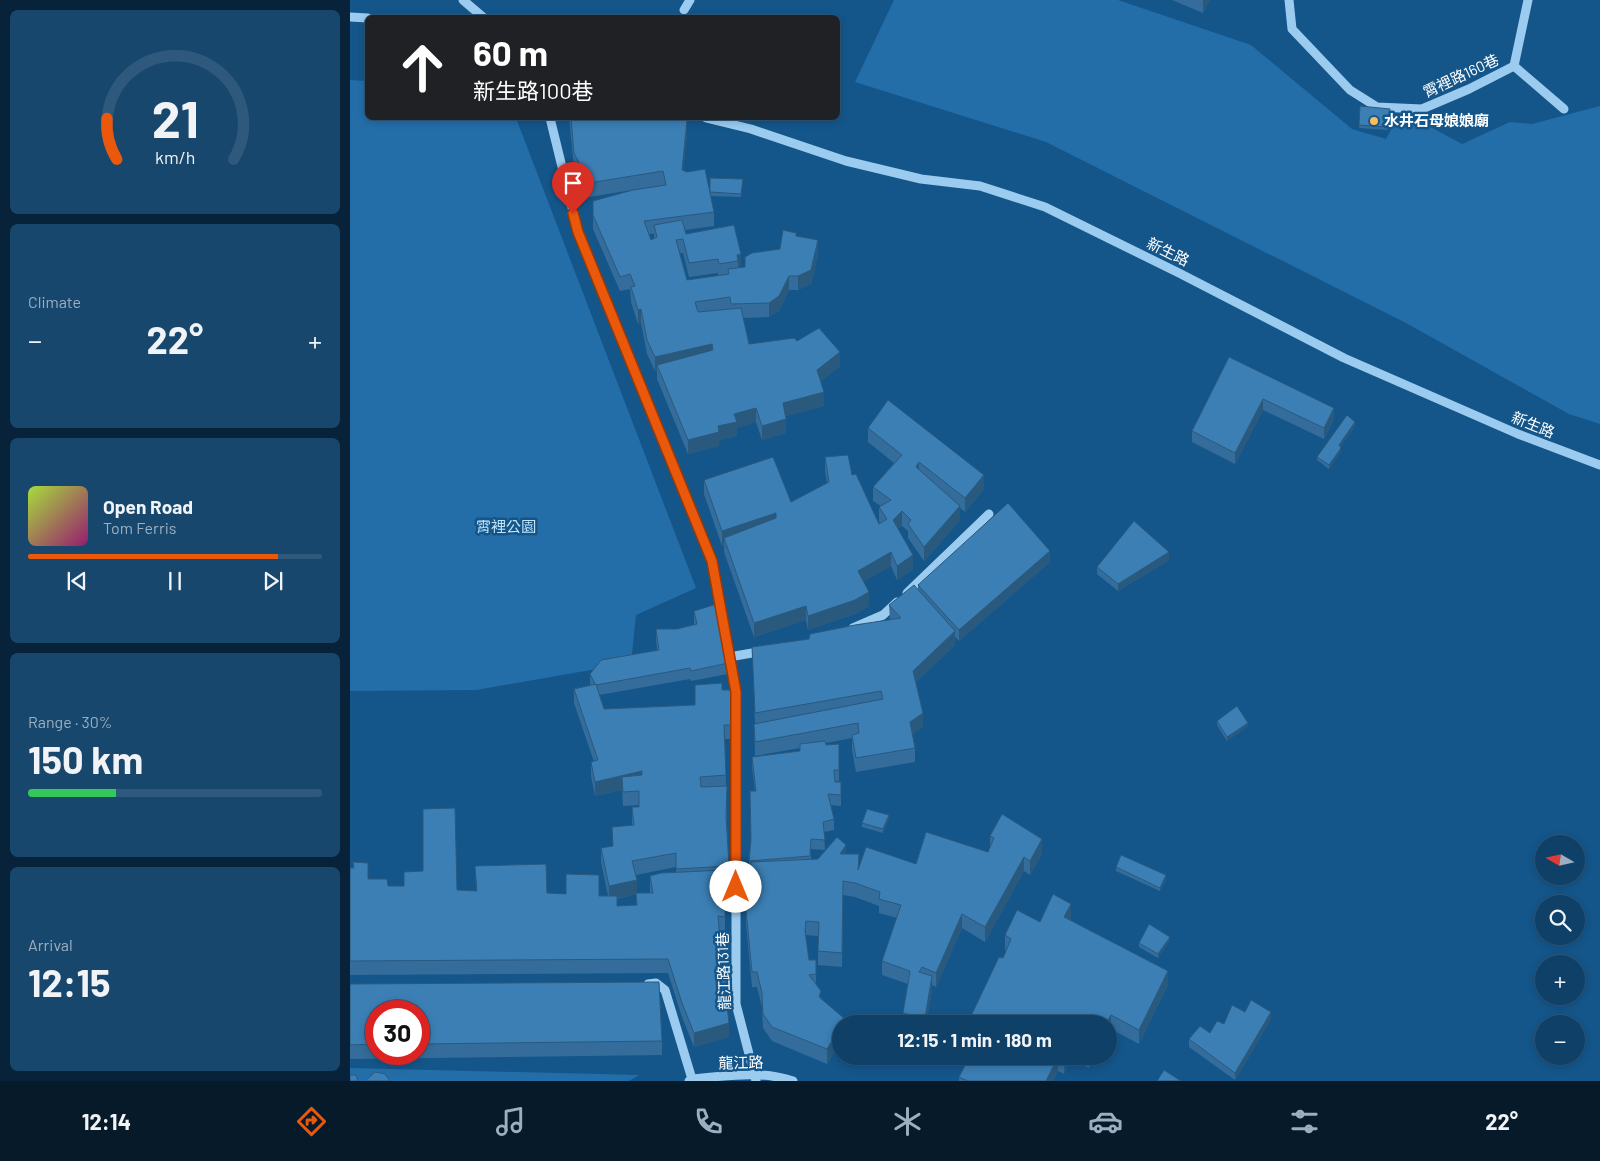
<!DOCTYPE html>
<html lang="en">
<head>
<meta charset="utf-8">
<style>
	:root { --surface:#0f4068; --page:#18476e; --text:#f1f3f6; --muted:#9bafc0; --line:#2f597c; --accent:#ea580c }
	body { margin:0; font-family:Barlow,"Noto Sans TC",sans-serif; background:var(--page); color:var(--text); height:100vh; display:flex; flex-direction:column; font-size:19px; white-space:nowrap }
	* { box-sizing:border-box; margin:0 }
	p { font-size:16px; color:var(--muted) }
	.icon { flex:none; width:28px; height:28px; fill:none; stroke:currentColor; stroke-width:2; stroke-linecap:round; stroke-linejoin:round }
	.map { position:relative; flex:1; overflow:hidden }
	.drawer { display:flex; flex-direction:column; gap:10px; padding:10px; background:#082339; width:350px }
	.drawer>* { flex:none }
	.top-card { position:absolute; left:15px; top:15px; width:475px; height:105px; border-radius:8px; box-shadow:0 2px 8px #0003,0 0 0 1px var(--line); background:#202124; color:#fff; overflow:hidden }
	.needle { width:32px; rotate:279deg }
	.fabs { position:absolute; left:1185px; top:835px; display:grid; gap:10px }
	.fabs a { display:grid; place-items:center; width:50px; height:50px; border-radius:50%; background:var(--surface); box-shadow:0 2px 8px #0003,0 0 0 1px var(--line); font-size:25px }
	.speed { position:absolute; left:15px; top:1000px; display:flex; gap:10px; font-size:25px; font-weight:700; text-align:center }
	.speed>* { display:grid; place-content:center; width:65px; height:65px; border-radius:50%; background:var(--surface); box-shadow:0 2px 8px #0003,0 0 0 1px var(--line); line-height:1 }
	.speed .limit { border:8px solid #d22; background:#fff; color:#111 }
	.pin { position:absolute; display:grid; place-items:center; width:42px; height:42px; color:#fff; margin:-51px -21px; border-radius:50% 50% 50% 0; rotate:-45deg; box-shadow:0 0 5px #0007 }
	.pin .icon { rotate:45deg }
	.me { position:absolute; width:55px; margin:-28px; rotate:0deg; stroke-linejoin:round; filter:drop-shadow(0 0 4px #0008) }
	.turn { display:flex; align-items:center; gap:18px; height:105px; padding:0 25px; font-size:22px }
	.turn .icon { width:65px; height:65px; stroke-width:2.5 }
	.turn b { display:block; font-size:35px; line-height:42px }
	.big { font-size:38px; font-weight:700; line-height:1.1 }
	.drawer .widget { flex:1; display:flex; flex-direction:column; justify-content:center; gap:8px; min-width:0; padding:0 18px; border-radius:8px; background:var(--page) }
	.drawer .dial { align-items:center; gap:0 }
	.dial svg { height:130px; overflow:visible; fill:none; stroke:var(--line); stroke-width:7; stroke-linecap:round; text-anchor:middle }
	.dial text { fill:var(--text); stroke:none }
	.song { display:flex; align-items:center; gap:15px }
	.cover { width:60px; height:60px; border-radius:8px; background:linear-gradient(135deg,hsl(80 70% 55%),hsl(320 70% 35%)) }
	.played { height:5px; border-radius:2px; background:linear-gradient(90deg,var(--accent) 85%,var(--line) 85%) }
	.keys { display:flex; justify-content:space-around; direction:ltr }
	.heat { display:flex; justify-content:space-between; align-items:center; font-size:28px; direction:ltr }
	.charge { height:8px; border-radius:4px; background:linear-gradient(90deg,#34c759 30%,var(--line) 0) }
	.trip { position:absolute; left:482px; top:1015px; width:285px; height:50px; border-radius:25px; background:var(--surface); box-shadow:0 2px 8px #0003,0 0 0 1px var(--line); font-weight:700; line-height:50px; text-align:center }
	.tab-bar { display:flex; height:80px; justify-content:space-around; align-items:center; background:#061a2a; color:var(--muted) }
	.tab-bar .icon { width:35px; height:35px }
	.tab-bar .active { color:var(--accent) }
	.tab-bar b { font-size:22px; color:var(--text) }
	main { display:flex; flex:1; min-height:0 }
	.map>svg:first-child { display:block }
	.green { fill:#236ea8 }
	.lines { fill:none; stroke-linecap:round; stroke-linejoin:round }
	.minor { stroke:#9bccf0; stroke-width:9 }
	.wall { fill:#346d9b; fill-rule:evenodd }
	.shaded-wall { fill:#2a597e }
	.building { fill:#3c7fb4; stroke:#2a597e }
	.route-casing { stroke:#983908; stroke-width:12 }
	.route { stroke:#ea580c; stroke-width:9 }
	.poi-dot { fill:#ffbc5a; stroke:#14568a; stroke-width:2 }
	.labels { text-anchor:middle; stroke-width:5; stroke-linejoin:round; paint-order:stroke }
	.street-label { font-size:15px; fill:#fff; stroke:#14568a }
	.poi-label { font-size:15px; font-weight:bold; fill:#fff; stroke:#14568a; text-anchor:start }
	.park-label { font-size:15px; fill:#c1e3fc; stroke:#14568a }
</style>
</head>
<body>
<main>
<section class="drawer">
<div class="widget dial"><svg viewBox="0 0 100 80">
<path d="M14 69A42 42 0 1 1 86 69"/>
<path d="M14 69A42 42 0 0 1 8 44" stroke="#ea580c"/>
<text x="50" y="56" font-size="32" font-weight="700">21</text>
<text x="50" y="72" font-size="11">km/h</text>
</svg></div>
<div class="widget"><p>Climate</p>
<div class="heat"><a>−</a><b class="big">22°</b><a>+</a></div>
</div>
<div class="widget">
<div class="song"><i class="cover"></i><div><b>Open Road</b><p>Tom Ferris</p></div></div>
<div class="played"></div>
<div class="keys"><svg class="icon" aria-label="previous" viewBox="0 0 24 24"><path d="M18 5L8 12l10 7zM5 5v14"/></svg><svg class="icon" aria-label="pause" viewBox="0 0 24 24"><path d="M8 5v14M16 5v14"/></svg><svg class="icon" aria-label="next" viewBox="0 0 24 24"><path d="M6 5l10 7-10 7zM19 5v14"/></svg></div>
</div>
<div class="widget"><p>Range · 30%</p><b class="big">150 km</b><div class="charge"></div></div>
<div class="widget"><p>Arrival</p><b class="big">12:15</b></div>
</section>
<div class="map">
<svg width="1250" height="1081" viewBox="0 0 1250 1081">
	<rect width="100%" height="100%" fill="#14568a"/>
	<g class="green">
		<path d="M544,0H768L901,45L1002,129L1036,139L1051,111L1112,144L1160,122L1182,124L1250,106V424L1219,414L1056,323L696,142L505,82Z"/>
		<path d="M0,80L17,81L18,118H166L346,588L286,615L281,663L126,690L0,691Z"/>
		<path d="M0,1068L289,1075L279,1081H0Z"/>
	</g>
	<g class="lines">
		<g class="minor">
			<path d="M113,0L134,18"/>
			<path d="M939,0L942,29L1000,90L1027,107L1072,109L1119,89L1164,66L1178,0"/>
			<path d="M334,10L340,0"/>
			<path d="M0,17L18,18"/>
			<path d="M1164,66L1214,109"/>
			<path d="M200,118L228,232L362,561L372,614"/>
			<path d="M356,118L401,129L496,161L571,179L630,186L695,207L829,273L994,358L1168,434L1250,465"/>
			<path d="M557,593L639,514"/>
			<path d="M503,628L533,615L547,602"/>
			<path d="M379,657L414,651"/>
			<path d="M380,661L386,692V1004L406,1081"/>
			<path d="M298,984L306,983L315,990L342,1079"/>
			<path d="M339,1081L342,1079C376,1076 410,1070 443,1081"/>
		</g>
	</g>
	<g class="wall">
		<path d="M822,0H860L853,13Z"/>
		<path d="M1010,106L1040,113L1038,130L1009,128Z"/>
		<path d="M219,118H329L337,134L333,170L360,192L393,179L391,197L360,196L364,212V226L335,230L336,234L384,225L391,267H395L430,249L446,237L468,255L461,284L448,290H439L429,311L419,317L393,318L399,344L447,341L490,366L471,381L474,406L436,416V433L412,440L406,422L387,428V436L369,440V446L338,454L307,379V371H305L297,354L291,323L288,324L281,302L280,289L270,291L243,229V201L313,185L239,197L224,167ZM299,234H304V238L301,240ZM330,253H333L339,277L368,273V276L337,280Z"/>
		<path d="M879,357L984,419L974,439L913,410L885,464L842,442V431Z"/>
		<path d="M1005,426L990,447L991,451L979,469L967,460V457Z"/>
		<path d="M518,428L634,489L615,512L610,508V520L574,561L558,538V531L552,526L548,529L563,569L547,580L541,566L513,581L519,606L505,614L458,630L456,620L404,637L374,552V545L372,546L354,494V480L441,502L477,483L475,471V457L502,475L529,524L530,523L529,521V507L531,506L523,501V487L544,463L518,442Z"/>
		<path d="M819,560L768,591L747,574V567Z"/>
		<path d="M700,562L609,641L605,637V645L566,682L573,727L562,734L565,748V762L506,772L502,750V738L476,743V745L489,744V781H485L491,793V806L481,805L484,819V830L474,832L475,850L461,849V859H468L496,854L509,865L566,864L638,852L640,847V836L692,853L680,875L674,871L635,942L612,928L586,987L582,985V990L576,1024H553V1013L558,984L532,975V961L547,918L529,913V906L505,897L493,895L492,967L468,965V936L456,935V939L459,960H466V984L471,998L495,1024H491V1040L477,1064L422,1041L413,1028L412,1007L407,987H402L396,924V910L399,909L401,872H399V861L405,791L402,768V757L450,751V748L405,756L404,724H405L402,647L459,639L540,620L539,605L568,589V585Z"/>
		<path d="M344,611L383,662V673L341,681L340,679L249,695L254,709L345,705L372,690L384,725V739H375L376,786L377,800V822L379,880H375V931L370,930L371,950L381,997V1011H378L379,1037L344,1047L332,1017L318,973L0,975V868H3V862L18,879L38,886H54V872L107,890L126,891L125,866L197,893L258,896L251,862V848L262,846L282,825V807H289V805L273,806L272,790L245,796L241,776V762H244L224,703V689L240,685V674L307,650L306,639V629H327L344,625ZM326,867V872L300,876V893H287L286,875ZM286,894V905L267,906V899Z"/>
		<path d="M867,721L898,726L877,741L867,725Z"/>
		<path d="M539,819L533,833L512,827V823Z"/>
		<path d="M766,867L816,879L810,891L766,871Z"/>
		<path d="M721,918L720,920L818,985L789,1044L761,1029L759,1024H621V1016L653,958L657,950H655V935L690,922Z"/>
		<path d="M820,940L808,958L789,947V943Z"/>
		<path d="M0,984L312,1041V1055L0,1059ZM26,1011H69V1054H26Z"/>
		<path d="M895,1012L921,1019L885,1080L839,1047V1039L860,1033L874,1024Z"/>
		<path d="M620,1056H746L739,1068L719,1059L714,1074L708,1071L703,1081H609V1077Z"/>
	</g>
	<g class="shaded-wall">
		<path d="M853,0H860L853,13Z"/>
		<path d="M337,120V134L332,184V170Z"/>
		<path d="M468,240V255L461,284L448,290V276Z"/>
		<path d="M391,254V268L388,269V261L387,255Z"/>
		<path d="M439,276V290L429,311L419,317V303Z"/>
		<path d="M291,309V323L288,324V310Z"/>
		<path d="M362,344V358L307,365V371H305V357Z"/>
		<path d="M490,352V366L467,384V370Z"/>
		<path d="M474,392V406L433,417V403Z"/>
		<path d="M913,399V410L885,464V453Z"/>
		<path d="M406,408V422L387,428V436L369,440V446L338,454V440L368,426L384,414Z"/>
		<path d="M984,408V419L974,439V428Z"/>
		<path d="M436,419V433L412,440V426Z"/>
		<path d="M1005,422V426L989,449V445Z"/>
		<path d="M991,448V451L979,469V465Z"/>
		<path d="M569,462V476L566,467Z"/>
		<path d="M634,475V489L615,512V498Z"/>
		<path d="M610,506V520L574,561V547Z"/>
		<path d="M552,511V526L543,534V520Z"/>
		<path d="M426,513V527L374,538V545L372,546V531Z"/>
		<path d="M700,551V562L609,641V630Z"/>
		<path d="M541,552V566L508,585V571Z"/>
		<path d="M819,552V560L768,591V584Z"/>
		<path d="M563,555V569L547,580V566Z"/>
		<path d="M519,592V606L505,614L458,630V616Z"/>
		<path d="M456,606V620L404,637V623Z"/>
		<path d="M605,631V645L563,685V671Z"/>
		<path d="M573,713V727L560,736V722Z"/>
		<path d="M898,723V726L877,741V737Z"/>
		<path d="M292,771V785L272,777V790L245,796V782Z"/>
		<path d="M539,815V819L533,833V829Z"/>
		<path d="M692,839V853L680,875V861Z"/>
		<path d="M496,845V859L490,854Z"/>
		<path d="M674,857V871L635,942V927Z"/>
		<path d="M816,875V879L810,891V888Z"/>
		<path d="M287,880V894L259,900V886Z"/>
		<path d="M721,904V918L714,931V917Z"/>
		<path d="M612,914V928L586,987V973Z"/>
		<path d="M456,921V935L455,945V931Z"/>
		<path d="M820,937V940L808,958V954Z"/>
		<path d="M818,971V985L789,1044V1030Z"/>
		<path d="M582,976V990L576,1024H575V1018Z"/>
		<path d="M921,1012V1019L885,1080V1073Z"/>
		<path d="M761,1015V1029L759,1033V1024H756Z"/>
		<path d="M379,1023V1037L344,1047V1033Z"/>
		<path d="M491,1026V1040L477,1064V1049Z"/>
		<path d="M715,1056H719V1059L714,1074V1060Z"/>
		<path d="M739,1056H746L739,1068Z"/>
		<path d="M708,1057V1071L703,1081H696Z"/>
	</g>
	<g class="building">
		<path d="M1010,106L1040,109L1038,127L1009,125Z"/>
		<path d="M221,118H329L337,120L332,170L337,172L355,169L364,212L294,221L301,240L307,237L304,225L332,220L336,234L384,225L391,254L387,255L388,261L369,264L368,259L339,263L333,239L326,240L337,280L379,274L378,269L395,267V257L402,253L430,249L433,230L446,233V236L468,240L461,270L448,276H439L429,296L419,303L381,304L380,297L345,302L348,312L391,308L399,344L444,338L447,341L469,328L490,352L467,370L474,392L433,403L436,419L412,426L406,408L384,414L387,422L368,426L369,432L338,440L307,365L363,350L362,344L305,357L297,340L291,309L288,310L281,287L285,286L280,274L270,277L243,215V201L283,190L316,185L313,171L239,183L224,153Z"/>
		<path d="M360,178L393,179L391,194L360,192Z"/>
		<path d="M879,357L984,408L974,428L913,399L885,453L842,431Z"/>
		<path d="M538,400L634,475L615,498L569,462L566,467L610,506L574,547L558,524L561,520L552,511L543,520L563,555L547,566L541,552L508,571L519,592L505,600L458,616L456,606L404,623L374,538L426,518V513L372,531L354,480L423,457L441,502L479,482L475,457L498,455L502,475L506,474L529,524L537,519L529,507L541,500L523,487L552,455L518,428Z"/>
		<path d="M997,415L1005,422L989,445L991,448L979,465L967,457Z"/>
		<path d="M658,503L700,551L609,630L568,585Z"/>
		<path d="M784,521L819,552L768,584L747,567Z"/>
		<path d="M564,585L605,631L563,671L573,713L560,722L565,748L506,758L502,735L509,733L508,723L405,742L404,724L533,699L531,691L405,713L402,647L459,639L460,634L505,625L551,618L539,605Z"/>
		<path d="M373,602L382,641L383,662L341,671L340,668L246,685V684H245L240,674L251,660L309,650L306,629H327L347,624L344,611Z"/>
		<path d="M372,683V690H382L384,725H374L376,775L350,777L351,787L377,786L376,816L379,866L326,869V853L282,861L287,880L259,886L251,848L263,846L262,827L284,825L282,807H289V791L273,792L272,777L292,775V771L245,782L241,762L248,760L224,689L246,684L254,709L345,705V685Z"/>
		<path d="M887,706L898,723L877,737L867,721Z"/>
		<path d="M475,741L476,745L489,744V770H484L485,782H491V795L478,794L484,819L473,822L475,840L461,839L460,856L399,861L401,840L400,791H406L402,757L450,751V744Z"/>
		<path d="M105,808L107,890L127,891L125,866L196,864L197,893L216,894V874L249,875V896H267V906L287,905L286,893H303L300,876L311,873L375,870V917L368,916L371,950L379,951L381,997L376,996L379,1023L344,1033L332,1003L318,959L0,961V868H4L3,862L18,863V879H37L38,886H54V872L73,871V809Z"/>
		<path d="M517,809L539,815L533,829L512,823Z"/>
		<path d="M652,814L692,839L680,861L674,857L635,927L612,914L586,973L572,967L569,972L582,976L575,1018L553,1013L560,971L532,961L551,905L529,899L530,892L505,883L493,881L492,953L468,951L469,922L456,921L455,931L459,960H466V974L459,975L471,991L469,997L495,1019L492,1024H491V1026L477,1049L422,1027L413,1014L412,993L407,972H402L396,910L399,909L401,862L468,859L487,837L496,845L490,854H509L508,870L516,847L566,864L576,832L638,852L644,838L640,836Z"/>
		<path d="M771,855L816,875L810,888L766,867Z"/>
		<path d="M703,894L721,904L714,917L818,971L789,1030L761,1015L756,1024H642L621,1016L649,957L653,958L661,939L655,935L667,910L690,922Z"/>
		<path d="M799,924L820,937L808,954L789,943Z"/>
		<path d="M309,982L312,1041L69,1044V1011H26V1044L0,1045V984Z"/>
		<path d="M901,1000L921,1012L885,1073L839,1039L850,1026L860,1033L867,1021L874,1024L882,1005L895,1012Z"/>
		<path d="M620,1056H715L714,1060L708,1057L696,1081H618L609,1077Z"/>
		<path d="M814,1070L831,1081H807Z"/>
		<path d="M25,1072L35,1074L40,1081H15Z"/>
		<path d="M0,1075H6L8,1081H0Z"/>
	</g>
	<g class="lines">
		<g class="route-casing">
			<path id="route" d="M223,213L228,232L362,561L386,692V887"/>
		</g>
		<use href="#route" class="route"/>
	</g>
	<circle class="poi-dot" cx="1024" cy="121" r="5"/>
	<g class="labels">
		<g class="street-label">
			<text transform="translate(1111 76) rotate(-25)" y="5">霄裡路160巷</text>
			<text transform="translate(818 252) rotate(26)" y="5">新生路</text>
			<text transform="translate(1183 425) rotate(22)" y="5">新生路</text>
			<text transform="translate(374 971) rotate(-92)" y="5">龍江路131巷</text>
			<text transform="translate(391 1063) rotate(-1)" y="5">龍江路</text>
		</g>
		<g class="poi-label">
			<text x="1034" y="126">水井石母娘娘廟</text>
		</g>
		<g class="park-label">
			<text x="156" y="532">霄裡公園</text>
		</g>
	</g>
</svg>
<div class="fabs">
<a><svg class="needle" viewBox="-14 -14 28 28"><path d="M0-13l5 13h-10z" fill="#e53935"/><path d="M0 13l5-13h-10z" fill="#9bafc0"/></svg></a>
<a><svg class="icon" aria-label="search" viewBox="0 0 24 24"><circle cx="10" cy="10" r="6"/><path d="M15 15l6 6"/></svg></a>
<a>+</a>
<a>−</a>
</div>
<div class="speed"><div class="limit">30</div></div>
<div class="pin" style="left:223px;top:213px;background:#d93025"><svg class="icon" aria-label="arrive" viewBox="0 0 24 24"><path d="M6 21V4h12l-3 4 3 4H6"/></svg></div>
<svg class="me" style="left:386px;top:887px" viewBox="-20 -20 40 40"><circle r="19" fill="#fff"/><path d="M0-13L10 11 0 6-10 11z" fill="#ea580c"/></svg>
<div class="trip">12:15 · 1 min · 180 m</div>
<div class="top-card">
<div class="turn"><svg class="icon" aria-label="ahead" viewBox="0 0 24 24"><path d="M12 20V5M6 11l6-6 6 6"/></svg><div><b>60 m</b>新生路100巷</div></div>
</div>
</div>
</main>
<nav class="tab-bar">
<b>12:14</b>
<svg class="icon active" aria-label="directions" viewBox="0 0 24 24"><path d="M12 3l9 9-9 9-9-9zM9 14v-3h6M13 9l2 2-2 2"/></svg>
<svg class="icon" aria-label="music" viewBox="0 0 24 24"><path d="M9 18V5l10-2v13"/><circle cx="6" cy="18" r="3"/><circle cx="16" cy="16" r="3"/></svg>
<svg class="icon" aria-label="phone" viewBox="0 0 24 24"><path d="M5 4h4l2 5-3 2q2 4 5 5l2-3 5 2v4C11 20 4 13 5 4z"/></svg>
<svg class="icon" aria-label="climate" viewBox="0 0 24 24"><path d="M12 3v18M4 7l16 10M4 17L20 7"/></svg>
<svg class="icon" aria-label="car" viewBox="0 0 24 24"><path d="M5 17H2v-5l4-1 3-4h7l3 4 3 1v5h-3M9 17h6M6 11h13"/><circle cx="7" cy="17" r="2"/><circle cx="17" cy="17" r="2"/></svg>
<svg class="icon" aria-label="filters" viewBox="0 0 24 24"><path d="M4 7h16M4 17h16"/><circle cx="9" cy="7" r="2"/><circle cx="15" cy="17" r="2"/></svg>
<b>22°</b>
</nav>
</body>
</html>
